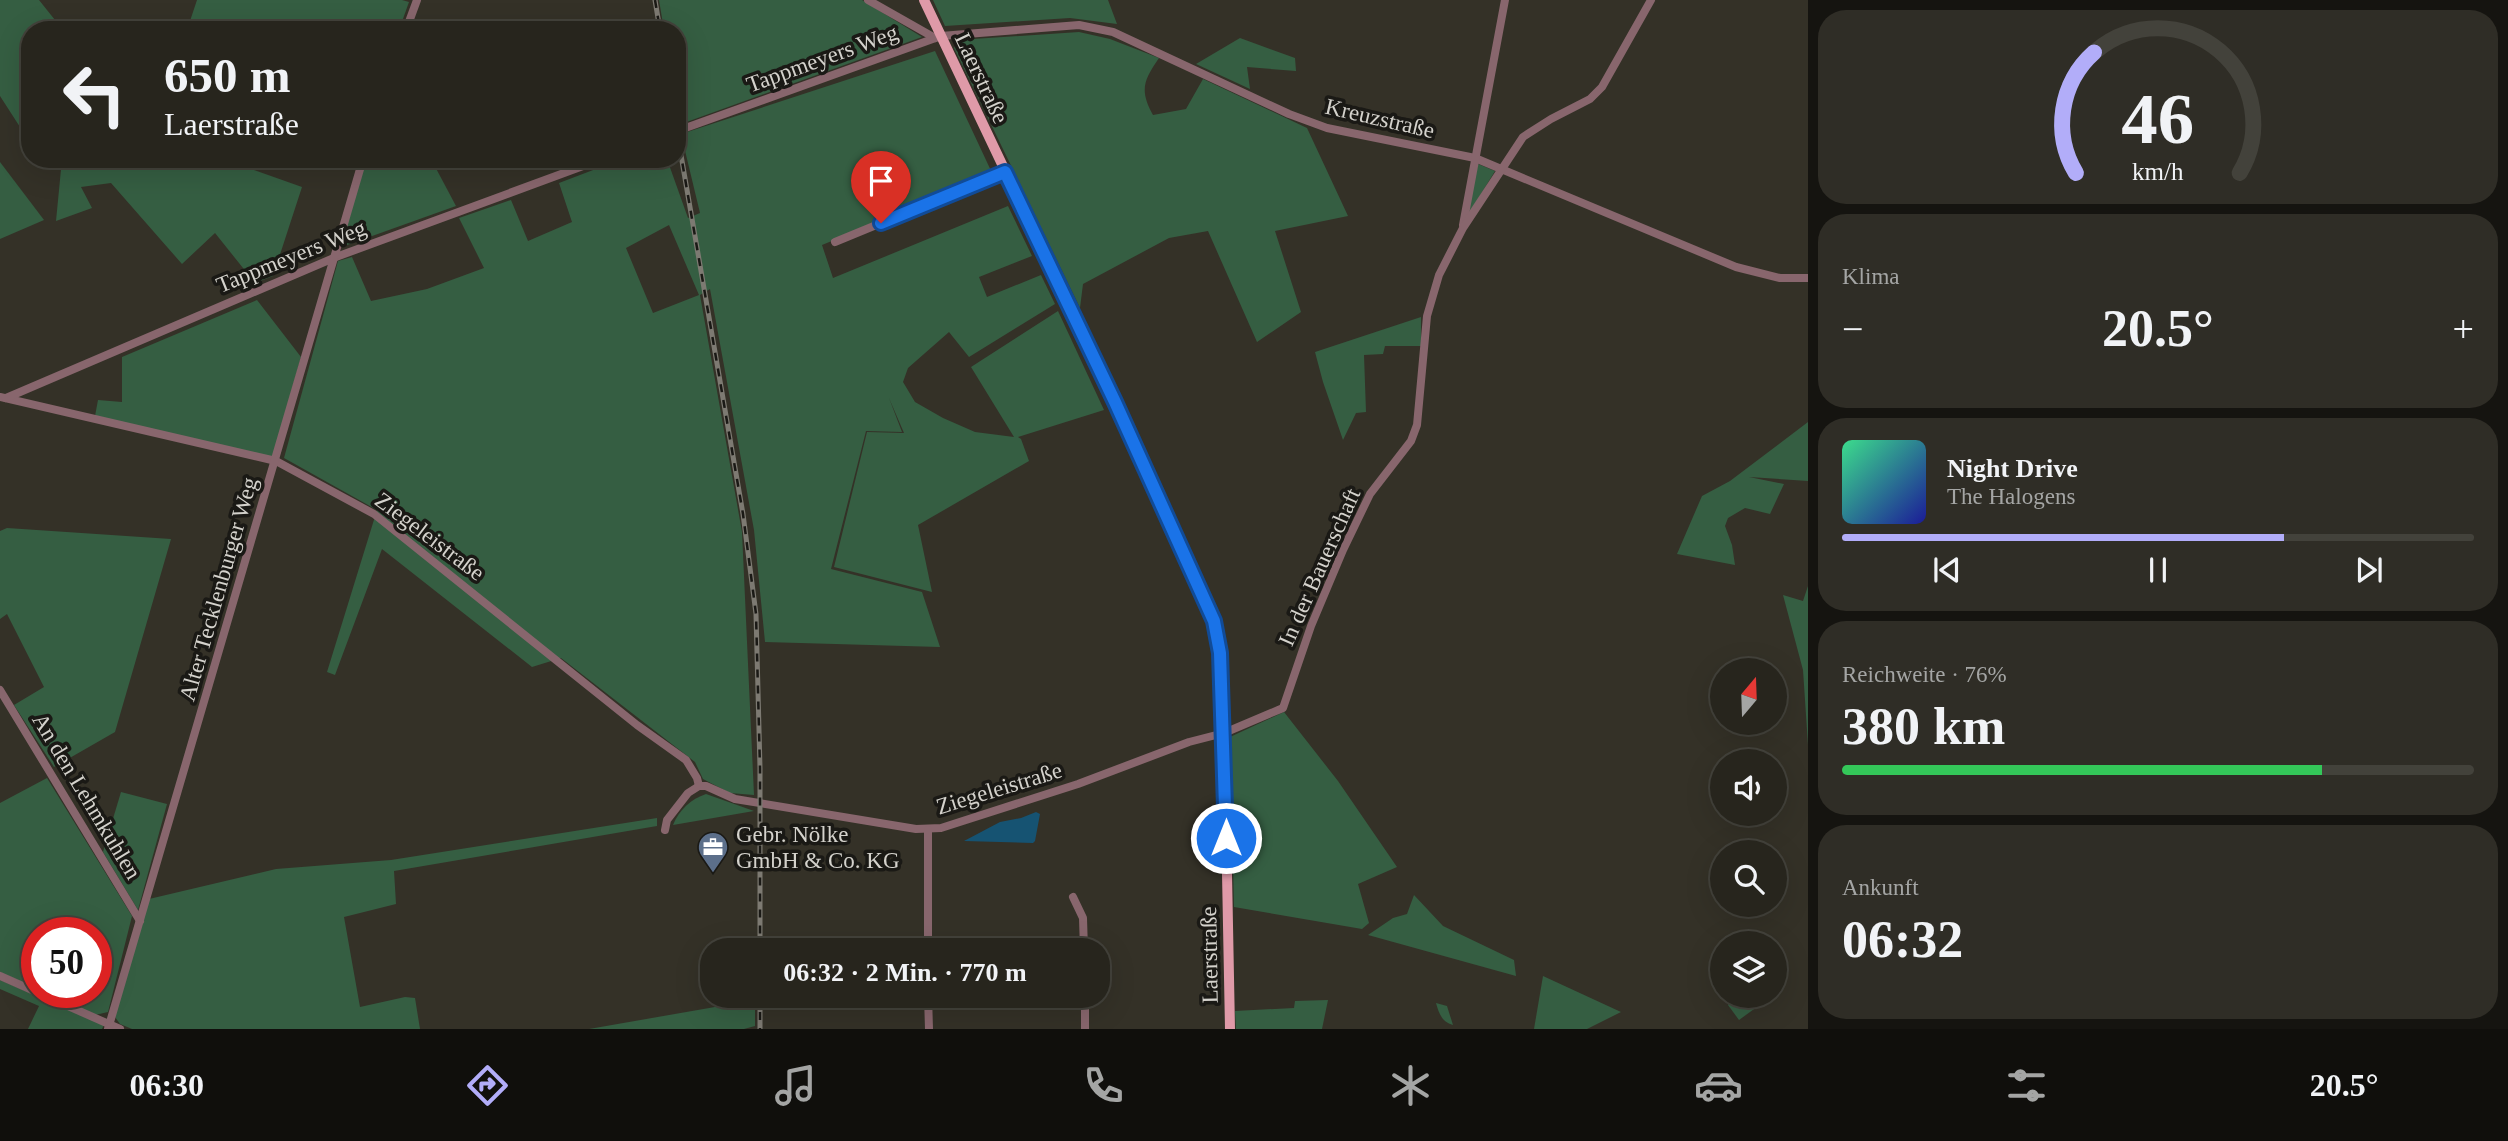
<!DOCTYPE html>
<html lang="de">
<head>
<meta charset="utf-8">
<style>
	:root { --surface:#27251d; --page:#2f2d26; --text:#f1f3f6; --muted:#a4a5a4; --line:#43423b; --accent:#b2adf9 }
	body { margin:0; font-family:"Times New Roman",serif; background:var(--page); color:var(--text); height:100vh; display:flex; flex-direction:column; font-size:26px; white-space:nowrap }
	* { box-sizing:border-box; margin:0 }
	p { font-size:23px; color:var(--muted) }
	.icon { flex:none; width:38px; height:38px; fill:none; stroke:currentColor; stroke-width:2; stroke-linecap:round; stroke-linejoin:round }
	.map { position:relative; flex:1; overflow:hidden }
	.sheet { display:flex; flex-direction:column; gap:10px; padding:10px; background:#151410; width:700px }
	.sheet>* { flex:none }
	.guide { position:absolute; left:21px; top:21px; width:665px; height:147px; border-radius:28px; box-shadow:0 7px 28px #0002,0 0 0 2px var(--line); background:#27251d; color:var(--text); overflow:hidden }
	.needle { width:46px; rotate:19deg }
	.buttons { position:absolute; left:1710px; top:658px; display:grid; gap:14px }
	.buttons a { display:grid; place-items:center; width:77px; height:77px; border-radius:50%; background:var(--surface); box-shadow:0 7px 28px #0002,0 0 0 2px var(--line); font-size:35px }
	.speed { position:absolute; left:21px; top:917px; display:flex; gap:14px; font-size:35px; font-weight:700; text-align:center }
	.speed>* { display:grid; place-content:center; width:91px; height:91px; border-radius:50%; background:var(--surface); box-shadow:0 7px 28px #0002,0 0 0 2px var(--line); line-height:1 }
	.speed .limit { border:10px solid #d22; background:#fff; color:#111 }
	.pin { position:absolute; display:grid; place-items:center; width:60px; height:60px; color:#fff; margin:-72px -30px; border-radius:50% 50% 50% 0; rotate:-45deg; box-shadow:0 0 7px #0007 }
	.pin .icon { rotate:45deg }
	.me { position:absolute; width:77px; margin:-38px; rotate:0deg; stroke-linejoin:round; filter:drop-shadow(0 0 5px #0008) }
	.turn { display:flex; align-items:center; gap:24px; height:147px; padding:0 28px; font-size:32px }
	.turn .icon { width:91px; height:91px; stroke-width:2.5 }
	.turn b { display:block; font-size:49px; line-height:60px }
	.big { font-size:52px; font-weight:700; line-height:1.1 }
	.sheet .tile { flex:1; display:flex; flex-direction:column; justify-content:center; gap:10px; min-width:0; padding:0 24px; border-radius:28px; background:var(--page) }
	.sheet .dial { align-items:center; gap:0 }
	.dial svg { height:182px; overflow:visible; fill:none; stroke:var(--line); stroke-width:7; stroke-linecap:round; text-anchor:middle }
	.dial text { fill:var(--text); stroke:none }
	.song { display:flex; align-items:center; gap:21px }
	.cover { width:84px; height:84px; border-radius:10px; background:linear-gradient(135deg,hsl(150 70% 55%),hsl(240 70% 35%)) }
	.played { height:7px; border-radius:4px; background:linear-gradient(90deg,var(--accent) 70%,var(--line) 70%) }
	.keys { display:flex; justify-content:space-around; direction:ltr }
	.heat { display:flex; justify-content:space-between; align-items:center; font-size:38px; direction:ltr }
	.charge { height:10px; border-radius:5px; background:linear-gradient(90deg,#34c759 76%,var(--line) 0) }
	.trip { position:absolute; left:700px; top:938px; width:410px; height:70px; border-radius:28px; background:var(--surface); box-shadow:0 7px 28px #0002,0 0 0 2px var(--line); font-weight:700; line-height:70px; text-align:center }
	.tab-bar { display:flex; height:112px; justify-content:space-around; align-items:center; background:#100f0c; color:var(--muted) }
	.tab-bar .icon { width:49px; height:49px }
	.tab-bar .active { color:var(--accent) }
	.tab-bar b { font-size:32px; color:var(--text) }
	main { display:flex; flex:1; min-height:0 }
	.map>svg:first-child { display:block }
	.green { fill:#355e42; fill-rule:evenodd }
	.water { fill:#165372 }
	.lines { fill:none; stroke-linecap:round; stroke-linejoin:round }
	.minor { stroke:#88666d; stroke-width:8 }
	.major { stroke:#df9aa8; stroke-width:10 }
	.rail-casing { stroke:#7d7a72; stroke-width:5 }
	.rail { stroke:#1a1915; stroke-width:2.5; stroke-dasharray:8; stroke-linecap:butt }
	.route-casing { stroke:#114b97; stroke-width:18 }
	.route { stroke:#1a73e8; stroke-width:12 }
	.labels { text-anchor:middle; stroke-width:7; stroke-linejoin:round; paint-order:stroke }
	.street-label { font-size:23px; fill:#d4d2cc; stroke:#1a1915 }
	.poi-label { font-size:23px; fill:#d4d2cc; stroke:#1a1915; text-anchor:start }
</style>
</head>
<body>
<main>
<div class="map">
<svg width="1808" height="1029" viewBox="0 0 1808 1029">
	<rect width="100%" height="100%" fill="#343127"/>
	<g class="green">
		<path d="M0,0H39L63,30H30L29,141L0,96Z"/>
		<path d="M197,0H402L409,2L399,30H187Z"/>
		<path d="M659,0H862L922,37L681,124L677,101V30H664Z"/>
		<path d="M933,0H1108L1117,24L1070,18L945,26Z"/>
		<path d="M1079,32L1110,39L1159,58C1144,80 1139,90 1153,115L1186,109L1203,79L1307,128L1348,216L1275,231L1301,312L1257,342L1208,231L1169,238L1083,284L1080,308L954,48L958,40Z"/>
		<path d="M1240,38L1295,58L1296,71L1247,67L1250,89L1196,64Z"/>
		<path d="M935,51L993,175L822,245L833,278L1008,206L1032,256L979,277L987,297L1041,275L1055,304L969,357L949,332L908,368L903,382L915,402L943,418L975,432L1014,437L971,367L1058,311L1104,410L1018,437L1021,439L1029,461L918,525L932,592L834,567L867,432L904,433L889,398L902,432L866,431L831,569L922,592L940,647L765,642L754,530L710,289L700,295L742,532L754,795L730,793L703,779L695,762L561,658L532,667L382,549L335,675L327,672L377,510L284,458L338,261L352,257L371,301L427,289L484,268L459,218L511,200L528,241L572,222L559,183L622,159H667L688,218L700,213L681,134ZM669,225L699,295L653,313L626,248Z"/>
		<path d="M62,159H223L302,187L273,276L255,283L215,233L182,264L111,183L81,187L92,208L56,221Z"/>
		<path d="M366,159H431L456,206L347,245L342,241Z"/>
		<path d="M0,162L44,220L0,239Z"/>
		<path d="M1478,164L1495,171L1470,212L1468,211Z"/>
		<path d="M257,300L301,357L273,457L95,416L98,400L122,402V357Z"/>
		<path d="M1421,317V346H1385L1383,354L1364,355L1366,412L1356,413L1343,440L1323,382L1315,352Z"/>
		<path d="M1808,422V481L1749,477L1784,484L1770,514L1745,508L1728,518L1725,526L1732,545L1735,565L1677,554L1702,496L1730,481Z"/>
		<path d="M7,528L171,539L115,732L54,767L14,705L44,687L7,614L0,619V531Z"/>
		<path d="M1808,586V745L1803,670L1783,595L1803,601Z"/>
		<path d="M1284,712L1338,781L1397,867L1358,884L1369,923L1362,929L1234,907L1230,737Z"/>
		<path d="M47,778L132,916L108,1012L95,1015L45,992H96V933H37V989L0,972V803Z"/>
		<path d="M121,792L167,804L138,910L103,852Z"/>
		<path d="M706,794L754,811L673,825C679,810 691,799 706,794Z"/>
		<path d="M657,818V826L394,871L396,904L344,917L360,1007L405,997L415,998L420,1029H132L120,1024L115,1017L149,899L276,869L391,860Z"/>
		<path d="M1414,895L1443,926L1514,960L1516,976L1368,935L1393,918L1407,914Z"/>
		<path d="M1543,976L1621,1012L1587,1029H1534Z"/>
		<path d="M0,980L104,1025L102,1029H28L39,1006L0,989Z"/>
		<path d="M1731,996H1772L1739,1020L1728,1005Z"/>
		<path d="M755,1000V1026L744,1029H589Z"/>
		<path d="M1328,1000L1322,1029H1236L1235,1011L1294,1008L1295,1001Z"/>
		<path d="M1436,1003L1447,1006L1453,1025C1442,1022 1439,1014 1436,1003Z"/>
	</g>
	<path class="water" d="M1036,812L1040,814L1035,841L1033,843L964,841L1000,822L1021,818Z"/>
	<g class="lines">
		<g class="minor">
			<path d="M868,0L935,38"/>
			<path d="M406,30L417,0"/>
			<path d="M677,131L941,36L1079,25L1113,32L1289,114L1327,128L1475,158L1736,267L1780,278H1808"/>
			<path d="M1463,225L1505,0"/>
			<path d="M835,242L1005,172"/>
			<path d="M0,397L276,461L374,514L637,725L686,760L697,778L699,786"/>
			<path d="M6,398L336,257L602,159"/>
			<path d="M0,690L140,921"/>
			<path d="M665,830L667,820L688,793L699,786H706L735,799L916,829L941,828L1078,784L1189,742L1224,733L1283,708L1311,626L1343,550L1370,494L1411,441L1417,425L1427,316L1439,275L1463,228L1523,137L1551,119L1590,99L1602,87L1651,0"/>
			<path d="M928,830V950"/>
			<path d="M1073,897L1083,918L1084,950"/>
			<path d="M0,976L120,1029"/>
			<path d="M928,996L929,1029"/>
			<path d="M1085,996V1029"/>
			<path d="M108,1029L363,159"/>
		</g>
		<path class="major" d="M924,0L1115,402L1207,603L1219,638L1225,769L1230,1029"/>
		<g class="rail-casing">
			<g id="rail">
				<path d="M655,0L660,30"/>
				<path d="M677,132L743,514L756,614L760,768V950"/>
				<path d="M760,996V1029"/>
			</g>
		</g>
		<use href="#rail" class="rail"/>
	</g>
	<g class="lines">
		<g class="route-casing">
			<path id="route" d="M881,223L1005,172L1115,402L1214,621L1220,653L1226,838"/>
		</g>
		<use href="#route" class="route"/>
	</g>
	<defs>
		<g id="office-pin" transform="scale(1.575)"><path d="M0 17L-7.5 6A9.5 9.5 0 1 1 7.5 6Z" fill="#5c6f8a" stroke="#1a1915"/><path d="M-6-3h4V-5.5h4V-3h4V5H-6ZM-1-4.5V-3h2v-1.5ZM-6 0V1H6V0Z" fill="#fff"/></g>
	</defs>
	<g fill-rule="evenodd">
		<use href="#office-pin" x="713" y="847"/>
	</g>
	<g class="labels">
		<g class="street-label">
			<text transform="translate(822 58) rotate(-20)" y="8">Tappmeyers Weg</text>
			<text transform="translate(982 78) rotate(65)" y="8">Laerstraße</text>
			<text transform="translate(1380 118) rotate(13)" y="8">Kreuzstraße</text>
			<text transform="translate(291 256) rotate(-22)" y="8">Tappmeyers Weg</text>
			<text transform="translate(430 536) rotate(37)" y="8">Ziegeleistraße</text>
			<text transform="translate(1319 567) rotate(-66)" y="8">In der Bauerschaft</text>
			<text transform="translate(218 589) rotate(-74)" y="8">Alter Tecklenburger Weg</text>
			<text transform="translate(999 788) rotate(-17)" y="8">Ziegeleistraße</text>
			<text transform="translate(87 796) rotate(59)" y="8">An den Lehmkuhlen</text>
			<text transform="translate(1209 955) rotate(-91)" y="8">Laerstraße</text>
		</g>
		<g class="poi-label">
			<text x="736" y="842">Gebr. Nölke<tspan x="736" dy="26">GmbH &amp; Co. KG</tspan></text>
		</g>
	</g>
</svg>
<div class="buttons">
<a><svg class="needle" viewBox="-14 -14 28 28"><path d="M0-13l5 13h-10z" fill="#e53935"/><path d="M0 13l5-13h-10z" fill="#a4a5a4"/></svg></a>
<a><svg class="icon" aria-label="sound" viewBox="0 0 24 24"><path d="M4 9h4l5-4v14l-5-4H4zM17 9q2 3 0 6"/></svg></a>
<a><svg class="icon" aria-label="search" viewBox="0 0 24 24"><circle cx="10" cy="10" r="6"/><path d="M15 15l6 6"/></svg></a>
<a><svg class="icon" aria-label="layers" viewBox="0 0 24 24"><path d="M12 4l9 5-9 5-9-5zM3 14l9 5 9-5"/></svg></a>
</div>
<div class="speed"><div class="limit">50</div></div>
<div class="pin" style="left:881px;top:223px;background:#d93025"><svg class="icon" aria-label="arrive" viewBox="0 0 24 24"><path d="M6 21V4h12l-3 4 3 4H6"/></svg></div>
<svg class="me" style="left:1226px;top:838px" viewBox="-20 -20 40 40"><circle r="17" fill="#1a73e8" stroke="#fff" stroke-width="3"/><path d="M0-11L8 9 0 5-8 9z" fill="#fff"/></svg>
<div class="trip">06:32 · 2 Min. · 770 m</div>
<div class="guide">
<div class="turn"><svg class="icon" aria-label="left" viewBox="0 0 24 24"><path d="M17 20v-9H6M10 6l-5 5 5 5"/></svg><div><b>650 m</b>Laerstraße</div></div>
</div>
</div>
<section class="sheet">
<div class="tile dial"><svg viewBox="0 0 100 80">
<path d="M14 69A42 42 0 1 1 86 69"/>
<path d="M14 69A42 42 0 0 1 22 16" stroke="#b2adf9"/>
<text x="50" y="56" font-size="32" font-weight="700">46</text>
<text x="50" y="72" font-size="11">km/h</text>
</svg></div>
<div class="tile"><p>Klima</p>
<div class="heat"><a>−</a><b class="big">20.5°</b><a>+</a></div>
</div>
<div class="tile">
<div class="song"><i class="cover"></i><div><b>Night Drive</b><p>The Halogens</p></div></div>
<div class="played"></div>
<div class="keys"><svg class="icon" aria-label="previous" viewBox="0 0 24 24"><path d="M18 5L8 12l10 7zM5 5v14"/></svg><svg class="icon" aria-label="pause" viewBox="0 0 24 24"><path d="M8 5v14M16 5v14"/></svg><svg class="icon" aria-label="next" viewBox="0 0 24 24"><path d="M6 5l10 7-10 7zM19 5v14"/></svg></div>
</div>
<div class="tile"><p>Reichweite · 76%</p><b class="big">380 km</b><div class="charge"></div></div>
<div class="tile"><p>Ankunft</p><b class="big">06:32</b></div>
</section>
</main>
<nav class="tab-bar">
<b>06:30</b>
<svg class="icon active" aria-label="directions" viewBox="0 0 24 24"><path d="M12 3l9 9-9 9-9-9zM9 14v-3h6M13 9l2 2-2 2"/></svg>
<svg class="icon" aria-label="music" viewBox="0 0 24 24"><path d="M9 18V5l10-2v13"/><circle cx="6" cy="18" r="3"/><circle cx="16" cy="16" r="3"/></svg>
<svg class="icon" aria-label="phone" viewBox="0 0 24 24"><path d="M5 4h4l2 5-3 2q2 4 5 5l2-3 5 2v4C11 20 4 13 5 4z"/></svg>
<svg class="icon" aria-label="climate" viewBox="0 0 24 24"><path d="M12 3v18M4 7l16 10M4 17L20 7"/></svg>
<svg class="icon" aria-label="car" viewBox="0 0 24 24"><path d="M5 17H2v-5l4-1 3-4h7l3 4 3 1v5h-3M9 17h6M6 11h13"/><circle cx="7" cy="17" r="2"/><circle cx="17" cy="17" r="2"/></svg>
<svg class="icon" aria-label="filters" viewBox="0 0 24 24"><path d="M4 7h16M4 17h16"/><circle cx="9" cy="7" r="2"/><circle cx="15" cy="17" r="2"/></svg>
<b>20.5°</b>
</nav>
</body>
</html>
